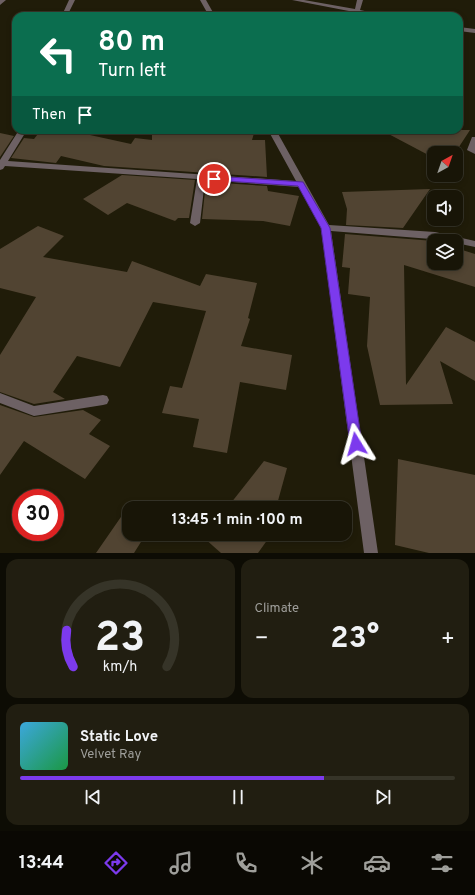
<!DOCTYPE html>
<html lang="en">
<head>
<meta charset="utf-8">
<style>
	:root { --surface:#181507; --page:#211e11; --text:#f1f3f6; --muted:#9f9f9b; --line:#363428; --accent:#7c3aed }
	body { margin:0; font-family:Overpass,sans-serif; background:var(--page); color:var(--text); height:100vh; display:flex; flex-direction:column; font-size:15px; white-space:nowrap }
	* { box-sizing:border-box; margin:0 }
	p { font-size:13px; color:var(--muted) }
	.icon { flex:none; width:22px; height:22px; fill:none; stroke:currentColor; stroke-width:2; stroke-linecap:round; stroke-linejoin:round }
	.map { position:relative; height:553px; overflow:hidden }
	.sheet { display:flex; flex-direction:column; gap:6px; padding:6px; background:#0d0c04; flex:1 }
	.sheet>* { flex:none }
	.hud { position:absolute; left:12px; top:12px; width:451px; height:122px; border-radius:12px; box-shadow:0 2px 6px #0003,0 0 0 1px var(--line); background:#0b6e4f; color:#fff; overflow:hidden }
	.needle { width:26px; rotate:40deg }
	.buttons { position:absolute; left:427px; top:146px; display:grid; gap:8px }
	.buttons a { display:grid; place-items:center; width:36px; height:36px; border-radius:8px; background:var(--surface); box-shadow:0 2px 6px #0003,0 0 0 1px var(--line); font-size:20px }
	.speed { position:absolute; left:12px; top:489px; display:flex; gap:8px; font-size:20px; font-weight:700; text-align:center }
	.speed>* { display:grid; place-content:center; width:52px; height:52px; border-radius:50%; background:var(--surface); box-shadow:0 2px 6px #0003,0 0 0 1px var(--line); line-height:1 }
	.speed .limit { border:6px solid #d22; background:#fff; color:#111 }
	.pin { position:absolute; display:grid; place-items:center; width:34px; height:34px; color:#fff; margin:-17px; border:2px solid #fff; border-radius:50%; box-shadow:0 1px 4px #0007 }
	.me { position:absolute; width:44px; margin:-22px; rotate:352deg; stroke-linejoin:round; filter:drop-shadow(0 0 3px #0008) }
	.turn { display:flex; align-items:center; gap:14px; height:84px; padding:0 20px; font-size:18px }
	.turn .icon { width:52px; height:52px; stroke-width:2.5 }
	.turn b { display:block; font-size:28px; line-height:34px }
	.then { display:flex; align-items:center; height:38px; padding:0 20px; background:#0003; gap:8px; font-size:15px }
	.big { font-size:30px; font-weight:700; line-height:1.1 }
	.sheet .card { flex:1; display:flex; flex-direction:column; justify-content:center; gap:6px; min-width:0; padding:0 14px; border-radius:12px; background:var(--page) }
	.sheet .dial { align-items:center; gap:0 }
	.dial svg { height:104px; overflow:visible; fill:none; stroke:var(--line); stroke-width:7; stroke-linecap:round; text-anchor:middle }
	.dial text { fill:var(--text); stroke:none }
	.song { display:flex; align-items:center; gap:12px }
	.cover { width:48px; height:48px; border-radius:6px; background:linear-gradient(135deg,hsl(200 70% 55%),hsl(140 70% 35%)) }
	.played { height:4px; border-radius:2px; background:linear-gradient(90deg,var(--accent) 70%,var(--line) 70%) }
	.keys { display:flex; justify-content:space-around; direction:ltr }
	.heat { display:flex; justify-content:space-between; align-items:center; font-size:22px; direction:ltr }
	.sheet .tiles { flex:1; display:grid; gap:6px; grid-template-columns:1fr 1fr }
	.card:last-child { grid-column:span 2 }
	.trip { position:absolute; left:122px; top:501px; width:230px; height:40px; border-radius:12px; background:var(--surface); box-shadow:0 2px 6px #0003,0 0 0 1px var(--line); font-weight:700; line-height:40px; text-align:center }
	.tabs { display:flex; height:64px; justify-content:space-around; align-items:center; background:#0a0803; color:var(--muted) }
	.tabs .icon { width:28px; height:28px }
	.tabs .active { color:var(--accent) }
	.tabs b { font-size:18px; color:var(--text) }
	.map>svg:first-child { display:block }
	.building { fill:#514432 }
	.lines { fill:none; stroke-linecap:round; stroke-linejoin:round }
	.street { fill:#6d6164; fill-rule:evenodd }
	.route { fill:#7c3aed; stroke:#51269a }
</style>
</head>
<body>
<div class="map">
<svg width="475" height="553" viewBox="0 0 475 553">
	<rect width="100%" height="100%" fill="#201c09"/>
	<g class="building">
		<path d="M41,130L90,135L131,144L135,138L152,140V130H255L252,140H265L267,177L104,166L61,156L56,163L11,158L24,138L34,139Z"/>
		<path d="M381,130H470L455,153H434V158Z"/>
		<path d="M0,133L14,136L0,157Z"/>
		<path d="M122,175L195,180L189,218H178L175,221L127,203L108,215L83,199Z"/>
		<path d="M206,182L267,186L268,191L299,196L290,226L263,221L202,219Z"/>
		<path d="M430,189L403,228L346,225L347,209L342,192Z"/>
		<path d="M38,226L64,236L43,257L127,272L132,261L200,286L206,274L257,283L248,318L250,319L241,346L292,355L286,390L240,382L227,453L193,447L199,419L162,413L170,386L182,388L206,311L153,302L120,367L77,356L53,392L65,399L34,404L0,392V355L36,297L0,288V249Z"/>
		<path d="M345,234L434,241V263H456V248L475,254V287L404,265L406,385L446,327L475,342V381L440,361L453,404L380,405L367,346L370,297L348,294L350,268L342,267Z"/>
		<path d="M0,405L34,417L83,410L101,420L89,434L110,446L85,479L24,441L0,475Z"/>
		<path d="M398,459L475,475V553H429L395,545Z"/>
		<path d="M264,461L287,468L276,508H227Z"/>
		<path d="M132,501L144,508H129V534H146L134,553H96Z"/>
		<path d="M206,534H269L268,539L258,553H221L204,538Z"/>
	</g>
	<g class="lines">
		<g class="street">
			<path d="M0,0H6L0,5Z"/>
			<path d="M69,0H75L69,12L75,16H67L63,13Z"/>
			<path d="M200,0H206L215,16H209Z"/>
			<path d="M292,0H304L355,9L357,0H363L360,10L388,16H375L360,13L359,16H353L354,12Z"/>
			<path d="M459,27L475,29V33L459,31Z"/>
			<path d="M19,130H27L8,161L296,181L268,130H276L329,225L435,232L475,241V247L456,243V241L331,231L378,553H364L321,228L299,187L205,180L200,223L195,226L190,223L197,179L5,166L3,169L0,170V160Z"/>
			<path d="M472,137H475V154L467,150Z"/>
			<path d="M0,393L34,406L103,395L107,396L109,400L107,404L103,405L34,416L0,403Z"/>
		</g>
	</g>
	<path class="route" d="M214,176L303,182L330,228L362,444L360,448L356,450L352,448L350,444L321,228L298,186L211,180L210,179Z"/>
</svg>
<div class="buttons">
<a><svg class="needle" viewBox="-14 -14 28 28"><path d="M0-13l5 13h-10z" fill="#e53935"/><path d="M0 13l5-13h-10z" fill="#9f9f9b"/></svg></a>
<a><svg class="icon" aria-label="sound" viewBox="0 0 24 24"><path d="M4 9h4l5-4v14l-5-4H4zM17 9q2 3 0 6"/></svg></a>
<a><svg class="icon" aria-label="layers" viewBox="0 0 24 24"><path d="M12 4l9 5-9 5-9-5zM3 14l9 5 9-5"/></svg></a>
</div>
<div class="speed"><div class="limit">30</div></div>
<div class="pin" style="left:214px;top:179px;background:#d93025"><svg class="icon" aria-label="arrive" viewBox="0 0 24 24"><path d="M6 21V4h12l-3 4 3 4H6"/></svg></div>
<svg class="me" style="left:356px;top:444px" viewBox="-20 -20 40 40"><path d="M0-17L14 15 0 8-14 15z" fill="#7c3aed" stroke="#fff" stroke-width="4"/></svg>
<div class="trip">13:45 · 1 min · 100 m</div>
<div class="hud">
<div class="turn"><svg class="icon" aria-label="left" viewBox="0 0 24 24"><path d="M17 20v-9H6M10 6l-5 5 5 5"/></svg><div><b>80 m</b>Turn left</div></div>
<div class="then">Then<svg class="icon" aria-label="arrive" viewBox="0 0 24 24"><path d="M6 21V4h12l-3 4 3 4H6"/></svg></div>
</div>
</div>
<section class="sheet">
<div class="tiles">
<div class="card dial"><svg viewBox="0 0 100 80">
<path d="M14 69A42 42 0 1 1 86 69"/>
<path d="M14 69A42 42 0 0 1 9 41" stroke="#7c3aed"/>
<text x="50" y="56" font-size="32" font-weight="700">23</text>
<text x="50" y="72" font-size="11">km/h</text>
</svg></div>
<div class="card"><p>Climate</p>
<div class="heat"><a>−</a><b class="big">23°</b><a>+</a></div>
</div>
<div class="card">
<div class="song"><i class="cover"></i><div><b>Static Love</b><p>Velvet Ray</p></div></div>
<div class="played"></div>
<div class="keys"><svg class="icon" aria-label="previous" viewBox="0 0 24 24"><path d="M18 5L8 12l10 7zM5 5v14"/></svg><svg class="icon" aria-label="pause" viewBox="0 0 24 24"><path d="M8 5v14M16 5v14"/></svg><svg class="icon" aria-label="next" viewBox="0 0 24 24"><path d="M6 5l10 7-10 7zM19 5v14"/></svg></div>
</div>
</div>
</section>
<nav class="tabs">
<b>13:44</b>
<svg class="icon active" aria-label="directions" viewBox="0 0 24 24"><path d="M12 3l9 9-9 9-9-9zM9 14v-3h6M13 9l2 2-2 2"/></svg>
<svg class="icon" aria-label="music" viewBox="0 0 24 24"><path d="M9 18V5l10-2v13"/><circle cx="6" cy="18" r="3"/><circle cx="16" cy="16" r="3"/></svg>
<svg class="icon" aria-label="phone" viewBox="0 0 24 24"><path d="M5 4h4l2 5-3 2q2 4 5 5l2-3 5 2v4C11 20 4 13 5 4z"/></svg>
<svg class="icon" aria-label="climate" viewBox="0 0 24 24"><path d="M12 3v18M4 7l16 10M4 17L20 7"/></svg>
<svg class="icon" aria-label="car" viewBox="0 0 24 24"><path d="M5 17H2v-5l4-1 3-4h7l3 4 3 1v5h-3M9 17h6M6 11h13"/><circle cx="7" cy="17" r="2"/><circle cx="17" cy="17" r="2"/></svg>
<svg class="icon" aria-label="filters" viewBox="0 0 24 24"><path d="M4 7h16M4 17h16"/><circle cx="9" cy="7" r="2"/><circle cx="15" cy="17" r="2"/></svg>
</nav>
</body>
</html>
